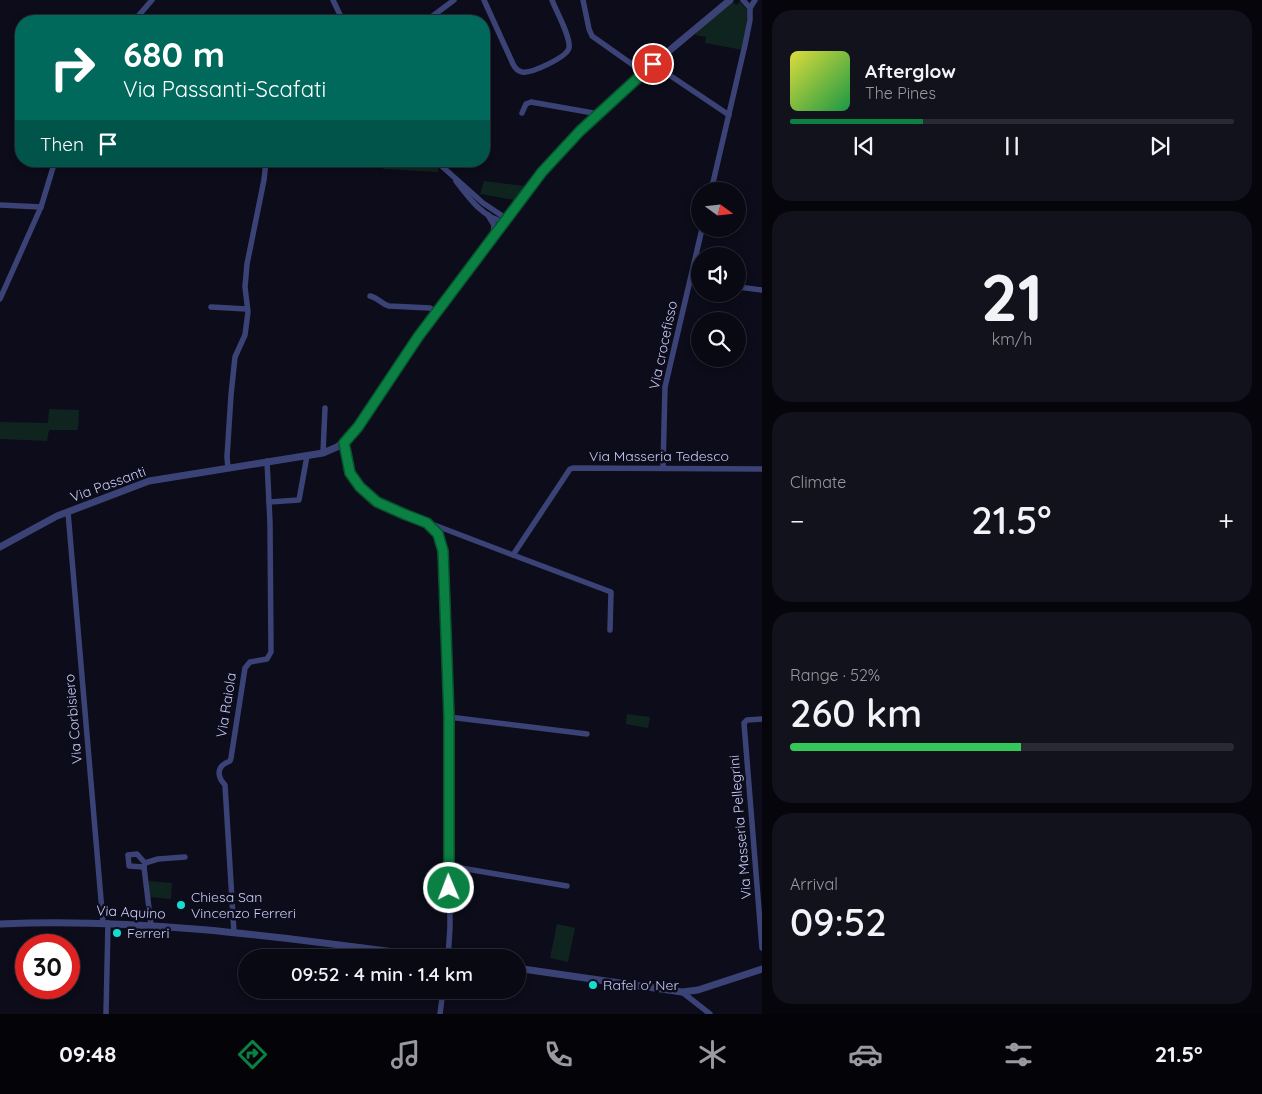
<!DOCTYPE html>
<html lang="en">
<head>
<meta charset="utf-8">
<style>
	:root { --surface:#090914; --page:#12121d; --text:#f1f3f6; --muted:#999aa0; --line:#292a34; --accent:#0b8043 }
	body { margin:0; font-family:Quicksand,sans-serif; background:var(--page); color:var(--text); height:100vh; display:flex; flex-direction:column; font-size:19px; white-space:nowrap }
	* { box-sizing:border-box; margin:0 }
	p { font-size:16px; color:var(--muted) }
	.icon { flex:none; width:28px; height:28px; fill:none; stroke:currentColor; stroke-width:2; stroke-linecap:round; stroke-linejoin:round }
	.map { position:relative; flex:1; overflow:hidden }
	.side { display:flex; flex-direction:column; gap:10px; padding:10px; background:#05050b; width:500px }
	.side>* { flex:none }
	.guide { position:absolute; left:15px; top:15px; width:475px; height:152px; border-radius:20px; box-shadow:0 2px 8px #0003,0 0 0 1px var(--line); background:#00695c; color:#fff; overflow:hidden }
	.needle { width:32px; rotate:105deg }
	.buttons { position:absolute; left:691px; top:182px; display:grid; gap:10px }
	.buttons a { display:grid; place-items:center; width:55px; height:55px; border-radius:50%; background:var(--surface); box-shadow:0 2px 8px #0003,0 0 0 1px var(--line); font-size:25px }
	.speed { position:absolute; left:15px; top:934px; display:flex; gap:10px; font-size:25px; font-weight:700; text-align:center }
	.speed>* { display:grid; place-content:center; width:65px; height:65px; border-radius:50%; background:var(--surface); box-shadow:0 2px 8px #0003,0 0 0 1px var(--line); line-height:1 }
	.speed .limit { border:8px solid #d22; background:#fff; color:#111 }
	.pin { position:absolute; display:grid; place-items:center; width:42px; height:42px; color:#fff; margin:-21px; border:2px solid #fff; border-radius:50%; box-shadow:0 1px 5px #0007 }
	.me { position:absolute; width:55px; margin:-28px; rotate:359deg; stroke-linejoin:round; filter:drop-shadow(0 0 4px #0008) }
	.turn { display:flex; align-items:center; gap:18px; height:105px; padding:0 25px; font-size:22px }
	.turn .icon { width:65px; height:65px; stroke-width:2.5 }
	.turn b { display:block; font-size:35px; line-height:42px }
	.then { display:flex; align-items:center; height:48px; padding:0 25px; background:#0003; gap:10px; font-size:19px }
	.big { font-size:38px; font-weight:600; line-height:1.1 }
	.side .card { flex:1; display:flex; flex-direction:column; justify-content:center; gap:8px; min-width:0; padding:0 18px; border-radius:20px; background:var(--page) }
	.side .dial { align-items:center; gap:0 }
	.dial b { font-size:65px; line-height:1 }
	.song { display:flex; align-items:center; gap:15px }
	.cover { width:60px; height:60px; border-radius:8px; background:linear-gradient(135deg,hsl(60 70% 55%),hsl(140 70% 35%)) }
	.played { height:5px; border-radius:2px; background:linear-gradient(90deg,var(--accent) 30%,var(--line) 30%) }
	.keys { display:flex; justify-content:space-around; direction:ltr }
	.heat { display:flex; justify-content:space-between; align-items:center; font-size:28px; direction:ltr }
	.charge { height:8px; border-radius:4px; background:linear-gradient(90deg,#34c759 52%,var(--line) 0) }
	.trip { position:absolute; left:238px; top:949px; width:288px; height:50px; border-radius:25px; background:var(--surface); box-shadow:0 2px 8px #0003,0 0 0 1px var(--line); font-weight:600; line-height:50px; text-align:center }
	.tabs { display:flex; height:80px; justify-content:space-around; align-items:center; background:#040408; color:var(--muted) }
	.tabs .icon { width:35px; height:35px }
	.tabs .current { color:var(--accent) }
	.tabs b { font-size:22px; color:var(--text) }
	main { display:flex; flex:1; min-height:0 }
	.map>svg:first-child { display:block }
	.green { fill:#10241f }
	.lines { fill:none; stroke-linecap:round; stroke-linejoin:round }
	.minor { stroke:#3b4376; stroke-width:5.5 }
	.tertiary { stroke:#3b4376; stroke-width:7 }
	.route-casing { stroke:#07532c; stroke-width:12 }
	.route { stroke:#0b8043; stroke-width:9 }
	.poi-dot { fill:#12decf; stroke:#0c0c1a; stroke-width:2 }
	.labels { text-anchor:middle; stroke-width:5; stroke-linejoin:round; paint-order:stroke }
	.street-label { font-size:14px; fill:#cacdfb; stroke:#0c0c1a }
	.poi-label { font-size:14px; fill:#cacdfb; stroke:#0c0c1a; text-anchor:start }
</style>
</head>
<body>
<main>
<div class="map">
<svg width="762" height="1014" viewBox="0 0 762 1014">
	<rect width="100%" height="100%" fill="#0c0c1a"/>
	<g class="green">
		<path d="M733,2L736,5L740,2L748,11L743,50L705,43L706,37L695,35L700,28Z"/>
		<path d="M386,161H431L438,168V172L383,169Z"/>
		<path d="M484,181L525,186L515,200L480,194Z"/>
		<path d="M49,409L79,410L78,430H49L47,441L0,439V422L48,423Z"/>
		<path d="M627,714L650,717L648,728L626,724Z"/>
		<path d="M149,881L172,883L171,899L149,897Z"/>
		<path d="M557,924L575,928L568,962L550,958Z"/>
	</g>
	<g class="lines">
		<g class="minor">
			<path d="M333,0L343,21"/>
			<path d="M484,0L513,64C515,68 517,71 522,72C531,74 567,57 569,48C571,37 556,11 552,0"/>
			<path d="M583,0L589,29L592,36L643,72"/>
			<path d="M743,0L750,8"/>
			<path d="M134,21L152,0"/>
			<path d="M426,21L454,0"/>
			<path d="M653,64L729,115"/>
			<path d="M522,113L526,104L531,102L599,114"/>
			<path d="M436,161L483,203L507,219"/>
			<path d="M456,181C469,198 483,218 505,222"/>
			<path d="M711,191L745,45L750,20V8L755,0"/>
			<path d="M0,205L41,207"/>
			<path d="M488,215L494,225L493,236"/>
			<path d="M738,287L762,290"/>
			<path d="M370,296C379,298 381,304 389,306L430,308L436,312"/>
			<path d="M0,299L41,207L55,161"/>
			<path d="M211,307L247,309"/>
			<path d="M344,443L350,473L360,487L377,502L404,514L427,523L438,534L443,551L449,717L450,927L448,958"/>
			<path d="M323,453L325,408"/>
			<path d="M228,468L227,457L231,395L235,357L245,335L248,312L245,287L247,264L264,180L266,161"/>
			<path d="M663,468L665,387L702,229"/>
			<path d="M269,502L299,500L307,456"/>
			<path d="M68,512L103,923"/>
			<path d="M429,523L513,555L570,469L573,468L762,469"/>
			<path d="M513,555L611,592L610,630"/>
			<path d="M449,717L587,734"/>
			<path d="M762,719L747,720L744,723L762,948"/>
			<path d="M449,866L567,886"/>
			<path d="M144,867L129,866L128,855L137,854L145,863"/>
			<path d="M151,925L144,867L145,863L158,859L185,857"/>
			<path d="M234,933L225,785C216,775 217,766 230,761L231,758L245,668L250,662L267,659L271,652L270,523L267,461"/>
			<path d="M682,992L710,1014"/>
			<path d="M106,1014L108,923"/>
			<path d="M440,1014L443,990"/>
		</g>
		<g class="tertiary">
			<path d="M0,547L57,516L149,481L323,453L337,447L351,436L418,337L553,159L621,91L730,0"/>
			<path d="M0,924C147,917 294,939 439,958"/>
			<path d="M516,968L682,992L698,990L762,969"/>
		</g>
	</g>
	<g class="lines">
		<g class="route-casing">
			<path id="route" d="M449,888V717L443,551L438,534L427,523L404,514L377,502L360,487L350,473L344,443L358,427L418,337L542,172L580,131L653,64"/>
		</g>
		<use href="#route" class="route"/>
	</g>
	<g class="poi-dot">
		<circle cx="181" cy="905" r="5"/>
		<circle cx="117" cy="933" r="5"/>
		<circle cx="593" cy="985" r="5"/>
	</g>
	<g class="labels">
		<g class="street-label">
			<text transform="translate(663 345) rotate(-78)" y="5">Via crocefisso</text>
			<text x="659" y="461">Via Masseria Tedesco</text>
			<text transform="translate(108 484) rotate(-20)" y="5">Via Passanti</text>
			<text transform="translate(226 705) rotate(-81)" y="5">Via Raiola</text>
			<text transform="translate(73 719) rotate(-95)" y="5">Via Corbisiero</text>
			<text transform="translate(740 827) rotate(-95)" y="5">Via Masseria Pellegrini</text>
			<text transform="translate(131 912) rotate(3)" y="5">Via Aquino</text>
		</g>
		<g class="poi-label">
			<text x="191" y="902">Chiesa San<tspan x="191" dy="16">Vincenzo Ferreri</tspan></text>
			<text x="127" y="938">Ferreri</text>
			<text x="603" y="990">Rafel o' Ner</text>
		</g>
	</g>
</svg>
<div class="buttons">
<a><svg class="needle" viewBox="-14 -14 28 28"><path d="M0-13l5 13h-10z" fill="#e53935"/><path d="M0 13l5-13h-10z" fill="#999aa0"/></svg></a>
<a><svg class="icon" aria-label="sound" viewBox="0 0 24 24"><path d="M4 9h4l5-4v14l-5-4H4zM17 9q2 3 0 6"/></svg></a>
<a><svg class="icon" aria-label="search" viewBox="0 0 24 24"><circle cx="10" cy="10" r="6"/><path d="M15 15l6 6"/></svg></a>
</div>
<div class="speed"><div class="limit">30</div></div>
<div class="pin" style="left:653px;top:64px;background:#d93025"><svg class="icon" aria-label="arrive" viewBox="0 0 24 24"><path d="M6 21V4h12l-3 4 3 4H6"/></svg></div>
<svg class="me" style="left:449px;top:888px" viewBox="-20 -20 40 40"><circle r="17" fill="#0b8043" stroke="#fff" stroke-width="3"/><path d="M0-11L8 9 0 5-8 9z" fill="#fff"/></svg>
<div class="trip">09:52 · 4 min · 1.4 km</div>
<div class="guide">
<div class="turn"><svg class="icon" aria-label="right" viewBox="0 0 24 24"><path d="M7 20v-9h11M14 6l5 5-5 5"/></svg><div><b>680 m</b>Via Passanti-Scafati</div></div>
<div class="then">Then<svg class="icon" aria-label="arrive" viewBox="0 0 24 24"><path d="M6 21V4h12l-3 4 3 4H6"/></svg></div>
</div>
</div>
<section class="side">
<div class="card">
<div class="song"><i class="cover"></i><div><b>Afterglow</b><p>The Pines</p></div></div>
<div class="played"></div>
<div class="keys"><svg class="icon" aria-label="previous" viewBox="0 0 24 24"><path d="M18 5L8 12l10 7zM5 5v14"/></svg><svg class="icon" aria-label="pause" viewBox="0 0 24 24"><path d="M8 5v14M16 5v14"/></svg><svg class="icon" aria-label="next" viewBox="0 0 24 24"><path d="M6 5l10 7-10 7zM19 5v14"/></svg></div>
</div>
<div class="card dial"><b>21</b><p>km/h</p></div>
<div class="card"><p>Climate</p>
<div class="heat"><a>−</a><b class="big">21.5°</b><a>+</a></div>
</div>
<div class="card"><p>Range · 52%</p><b class="big">260 km</b><div class="charge"></div></div>
<div class="card"><p>Arrival</p><b class="big">09:52</b></div>
</section>
</main>
<nav class="tabs">
<b>09:48</b>
<svg class="icon current" aria-label="directions" viewBox="0 0 24 24"><path d="M12 3l9 9-9 9-9-9zM9 14v-3h6M13 9l2 2-2 2"/></svg>
<svg class="icon" aria-label="music" viewBox="0 0 24 24"><path d="M9 18V5l10-2v13"/><circle cx="6" cy="18" r="3"/><circle cx="16" cy="16" r="3"/></svg>
<svg class="icon" aria-label="phone" viewBox="0 0 24 24"><path d="M5 4h4l2 5-3 2q2 4 5 5l2-3 5 2v4C11 20 4 13 5 4z"/></svg>
<svg class="icon" aria-label="climate" viewBox="0 0 24 24"><path d="M12 3v18M4 7l16 10M4 17L20 7"/></svg>
<svg class="icon" aria-label="car" viewBox="0 0 24 24"><path d="M5 17H2v-5l4-1 3-4h7l3 4 3 1v5h-3M9 17h6M6 11h13"/><circle cx="7" cy="17" r="2"/><circle cx="17" cy="17" r="2"/></svg>
<svg class="icon" aria-label="filters" viewBox="0 0 24 24"><path d="M4 7h16M4 17h16"/><circle cx="9" cy="7" r="2"/><circle cx="15" cy="17" r="2"/></svg>
<b>21.5°</b>
</nav>
</body>
</html>
